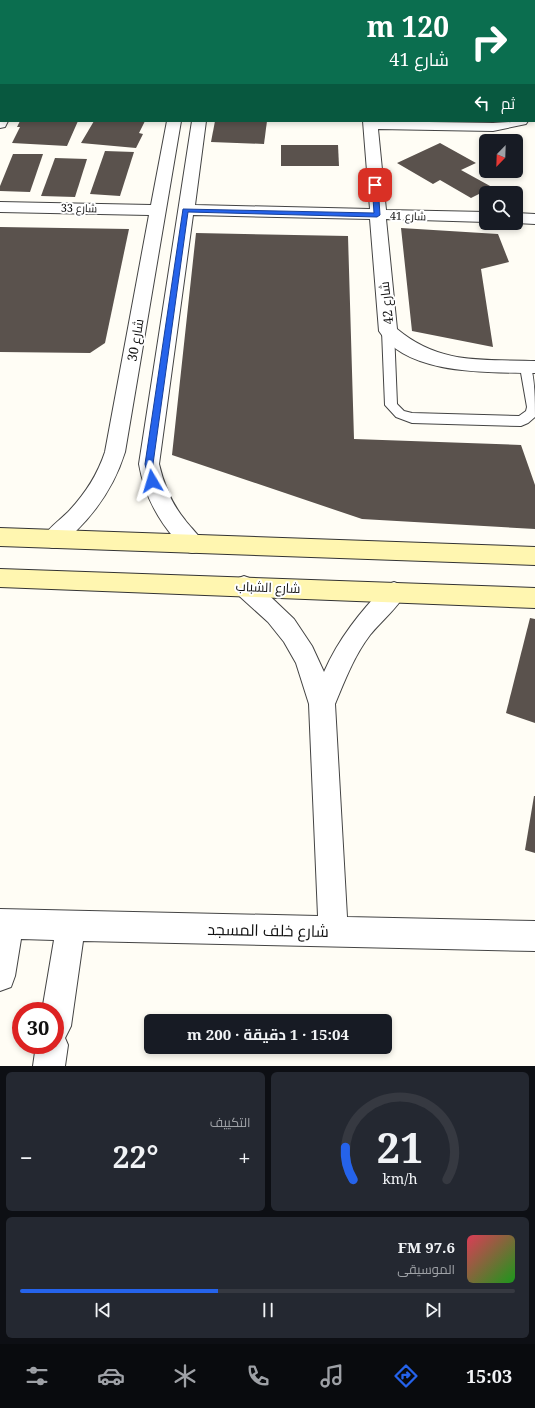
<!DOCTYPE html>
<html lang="ar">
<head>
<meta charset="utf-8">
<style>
	:root { --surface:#171b24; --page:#242831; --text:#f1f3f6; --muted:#9ea1a6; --line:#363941; --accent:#2563eb }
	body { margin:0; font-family:"Noto Serif",Cairo,serif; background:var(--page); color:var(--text); direction:rtl; height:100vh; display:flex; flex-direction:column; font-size:15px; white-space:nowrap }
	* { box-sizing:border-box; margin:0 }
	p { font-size:13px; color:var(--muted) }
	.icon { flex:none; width:22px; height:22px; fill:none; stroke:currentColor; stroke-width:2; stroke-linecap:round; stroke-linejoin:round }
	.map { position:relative; height:1066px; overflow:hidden; direction:ltr }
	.panel { display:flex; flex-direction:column; gap:6px; padding:6px; background:#0d0f14; flex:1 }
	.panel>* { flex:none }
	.hud { position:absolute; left:0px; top:0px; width:535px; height:122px; box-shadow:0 2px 6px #0003; direction:rtl; background:#0b6e4f; color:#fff; overflow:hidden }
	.needle { width:26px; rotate:203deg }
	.controls { position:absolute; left:479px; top:134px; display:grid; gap:8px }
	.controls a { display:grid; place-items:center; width:44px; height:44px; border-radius:6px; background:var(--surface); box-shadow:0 2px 6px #0003; font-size:20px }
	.speed { position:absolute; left:12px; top:1002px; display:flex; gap:8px; font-size:20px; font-weight:700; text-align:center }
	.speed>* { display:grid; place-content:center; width:52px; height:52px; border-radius:50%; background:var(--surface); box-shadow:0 2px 6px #0003; line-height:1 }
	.speed .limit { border:6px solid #d22; background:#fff; color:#111 }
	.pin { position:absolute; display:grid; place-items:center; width:34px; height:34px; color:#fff; margin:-17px; border-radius:8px; box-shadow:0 2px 6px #0006 }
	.me { position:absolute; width:44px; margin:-22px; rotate:353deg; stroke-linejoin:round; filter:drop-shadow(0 0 3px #0008) }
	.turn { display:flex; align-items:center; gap:14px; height:84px; padding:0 20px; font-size:18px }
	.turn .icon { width:52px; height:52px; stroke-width:2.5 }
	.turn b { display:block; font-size:28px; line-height:34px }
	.then { display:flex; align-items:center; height:38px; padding:0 20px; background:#0003; gap:8px; font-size:15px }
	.big { font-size:30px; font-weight:700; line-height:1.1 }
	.panel .card { flex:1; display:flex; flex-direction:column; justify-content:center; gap:6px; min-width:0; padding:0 14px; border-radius:6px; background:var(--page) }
	.panel .dial { align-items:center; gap:0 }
	.dial svg { height:104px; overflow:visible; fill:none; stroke:var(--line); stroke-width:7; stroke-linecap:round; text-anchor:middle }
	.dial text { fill:var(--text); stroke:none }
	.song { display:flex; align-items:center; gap:12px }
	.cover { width:48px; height:48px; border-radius:6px; background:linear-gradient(135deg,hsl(350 70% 55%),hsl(120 70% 35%)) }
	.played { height:4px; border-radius:2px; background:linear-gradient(90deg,var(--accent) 40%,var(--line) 40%) }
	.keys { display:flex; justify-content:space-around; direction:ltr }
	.heat { display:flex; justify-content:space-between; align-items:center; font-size:22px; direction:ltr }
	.panel .tiles { flex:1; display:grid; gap:6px; grid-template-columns:1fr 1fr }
	.card:last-child { grid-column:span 2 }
	.trip { position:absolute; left:144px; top:1014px; width:248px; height:40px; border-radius:6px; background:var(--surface); box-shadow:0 2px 6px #0003; font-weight:700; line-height:40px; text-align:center; direction:rtl }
	.tabs { display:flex; height:64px; justify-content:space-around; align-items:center; background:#090b0e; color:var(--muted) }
	.tabs .icon { width:28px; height:28px }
	.tabs .current { color:var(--accent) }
	.tabs b { font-size:18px; color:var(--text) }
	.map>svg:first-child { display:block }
	.building { fill:#5a524d }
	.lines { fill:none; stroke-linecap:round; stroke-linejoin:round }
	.lane-casing { stroke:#444; stroke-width:2 }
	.street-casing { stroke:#444; stroke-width:2 }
	.secondary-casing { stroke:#333; stroke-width:2 }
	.lane { fill:#fff; fill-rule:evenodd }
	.street { fill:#fff; fill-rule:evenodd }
	.secondary { fill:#fff6b0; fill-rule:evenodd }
	.route { fill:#2563eb; stroke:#184099 }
	.labels { text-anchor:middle; stroke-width:4; stroke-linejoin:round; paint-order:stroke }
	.far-street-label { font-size:11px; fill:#111; stroke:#fff }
	.street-label { font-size:13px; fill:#111; stroke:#fff }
	.near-street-label { font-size:16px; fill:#111; stroke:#fff }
</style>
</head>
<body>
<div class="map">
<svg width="535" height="1066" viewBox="0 0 535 1066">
	<rect width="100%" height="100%" fill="#fffdf5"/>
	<g class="building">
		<path d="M20,121H78L67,146L12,143L20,127H17Z"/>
		<path d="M94,121H145L139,133L143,134L136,148L81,143Z"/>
		<path d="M215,121H267L264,144L211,142Z"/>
		<path d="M440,143L476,163L461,170L501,192L486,193V198L479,194L471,198L440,180L433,184L397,163Z"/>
		<path d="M281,145H338L339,166H281Z"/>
		<path d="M105,151L134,152L120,196L90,194Z"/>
		<path d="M13,154H43L30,192L0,191V186Z"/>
		<path d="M55,158L87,159L75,197L41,196Z"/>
		<path d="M0,227L129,229L105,343L90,353L0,352Z"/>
		<path d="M401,228L498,234L509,262L481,269L493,347L412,331Z"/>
		<path d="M196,233L348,236L354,439L521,445L535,485V529L362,519L172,455Z"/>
		<path d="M530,618L535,619V723L506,713Z"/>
		<path d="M534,796H535V853L525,850Z"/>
	</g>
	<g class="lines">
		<g class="lane-casing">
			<path id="lane" d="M388,327L392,328L394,331L397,404L404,411L412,413L519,416L526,411L527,407L520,367L522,364L526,363L530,364C535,378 535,401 535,417L528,423L521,426L412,423L396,417L385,405L382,331L384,328Z"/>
		</g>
		<g class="street-casing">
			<g id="street">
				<rect x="46" y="0" width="12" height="1"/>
				<rect x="190" y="0" width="12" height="1"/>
				<rect x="210" y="0" width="12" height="1"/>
				<rect x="354" y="0" width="12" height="1"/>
				<path d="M502,0H514L515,1H503Z"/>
				<rect x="534" y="91" width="1" height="11"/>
				<path d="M0,117L1,121H8L5,127L0,128Z"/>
				<path d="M167,121H181L125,452C115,484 98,510 74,533C69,538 62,547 54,548C51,548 48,546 45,545L42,539C48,528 59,521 68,512C85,494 97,476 105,452L149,215L0,212V202L151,205Z"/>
				<path d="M192,121H206L195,205L370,209L363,121L493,123L528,121L526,124L493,131L378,129L386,210L486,212V222L386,219L397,329C440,365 482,359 535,361V373C489,372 407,376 379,331L370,219L193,215L159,464C164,485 171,503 185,520C191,528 199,535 204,544L201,550C198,551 195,553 192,553C184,552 180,545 175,539C156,517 144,493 139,464Z"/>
				<path d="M516,213L535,214V224L516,223Z"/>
				<path d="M244,576L252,579L294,619L312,646L324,672C339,638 360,612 386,585L394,582L402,585L406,592C398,608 381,621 370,635C354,656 345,680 335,704L347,917L535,921V951L83,941L71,1026L65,1038L68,1045L65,1066H33L36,1045H55V1011H42L54,940L21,939L15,976L11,987L0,991V909L318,916L309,704L296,663L284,642L268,622L236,593L233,586L236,579Z"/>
			</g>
		</g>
		<g class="secondary-casing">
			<g id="secondary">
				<path d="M0,528L535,547V565L0,546Z"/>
				<path d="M0,569L535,588V608L0,587Z"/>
			</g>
		</g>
		<use href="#lane" class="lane"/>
		<use href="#street" class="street"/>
		<use href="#secondary" class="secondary"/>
	</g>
	<path class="route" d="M372,183L378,185L380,215L377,217L188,212L153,464L157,481L152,484L149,483L145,464L183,209L374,213Z"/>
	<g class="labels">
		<g class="far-street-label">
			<text transform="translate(79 208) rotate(1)" y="4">شارع 33</text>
			<text transform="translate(408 216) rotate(1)" y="4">شارع 41</text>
		</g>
		<g class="street-label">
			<text transform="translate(386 303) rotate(-96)" y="5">شارع 42</text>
			<text transform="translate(135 340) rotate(-80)" y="5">شارع 30</text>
			<text transform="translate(268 587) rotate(2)" y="5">شارع الشباب</text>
		</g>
		<g class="near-street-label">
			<text transform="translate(268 930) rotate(1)" y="6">شارع خلف المسجد</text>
		</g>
	</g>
</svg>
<div class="controls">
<a><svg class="needle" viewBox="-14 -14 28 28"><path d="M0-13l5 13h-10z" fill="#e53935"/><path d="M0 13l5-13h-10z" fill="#9ea1a6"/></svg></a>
<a><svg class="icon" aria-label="search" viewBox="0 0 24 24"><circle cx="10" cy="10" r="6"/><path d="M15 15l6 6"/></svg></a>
</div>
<div class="speed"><div class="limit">30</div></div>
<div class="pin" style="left:375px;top:185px;background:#d93025"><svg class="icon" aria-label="arrive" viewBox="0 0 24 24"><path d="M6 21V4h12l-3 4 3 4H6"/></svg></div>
<svg class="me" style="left:152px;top:481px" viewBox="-20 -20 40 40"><path d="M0-17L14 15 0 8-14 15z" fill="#2563eb" stroke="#fff" stroke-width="4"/></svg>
<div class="trip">15:04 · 1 دقيقة · 200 m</div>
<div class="hud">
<div class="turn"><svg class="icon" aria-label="right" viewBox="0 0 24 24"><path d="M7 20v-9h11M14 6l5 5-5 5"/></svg><div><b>120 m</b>شارع 41</div></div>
<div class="then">ثم<svg class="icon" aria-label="left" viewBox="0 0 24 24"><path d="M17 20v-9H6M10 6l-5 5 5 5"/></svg></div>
</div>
</div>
<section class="panel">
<div class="tiles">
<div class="card dial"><svg viewBox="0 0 100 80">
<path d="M14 69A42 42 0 1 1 86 69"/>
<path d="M14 69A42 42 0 0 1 8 44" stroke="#2563eb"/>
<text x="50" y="56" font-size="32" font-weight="700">21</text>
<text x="50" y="72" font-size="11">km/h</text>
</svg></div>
<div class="card"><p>التكييف</p>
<div class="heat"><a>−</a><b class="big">22°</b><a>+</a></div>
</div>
<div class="card">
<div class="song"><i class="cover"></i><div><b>97.6 FM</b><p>الموسيقى</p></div></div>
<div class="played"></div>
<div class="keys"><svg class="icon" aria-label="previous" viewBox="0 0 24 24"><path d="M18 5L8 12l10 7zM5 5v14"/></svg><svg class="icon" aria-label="pause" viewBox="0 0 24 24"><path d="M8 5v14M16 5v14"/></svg><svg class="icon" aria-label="next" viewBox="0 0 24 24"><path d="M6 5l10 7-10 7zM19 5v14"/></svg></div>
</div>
</div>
</section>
<nav class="tabs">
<b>15:03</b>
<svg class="icon current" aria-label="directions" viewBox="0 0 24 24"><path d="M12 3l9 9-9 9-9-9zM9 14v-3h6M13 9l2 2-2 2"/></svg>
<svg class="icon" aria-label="music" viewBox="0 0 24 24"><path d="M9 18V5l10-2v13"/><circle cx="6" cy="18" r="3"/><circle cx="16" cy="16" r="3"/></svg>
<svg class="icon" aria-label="phone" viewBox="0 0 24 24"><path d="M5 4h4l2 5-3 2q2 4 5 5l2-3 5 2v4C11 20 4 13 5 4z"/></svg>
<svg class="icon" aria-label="climate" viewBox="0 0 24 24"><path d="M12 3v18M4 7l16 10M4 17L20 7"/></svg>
<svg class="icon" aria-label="car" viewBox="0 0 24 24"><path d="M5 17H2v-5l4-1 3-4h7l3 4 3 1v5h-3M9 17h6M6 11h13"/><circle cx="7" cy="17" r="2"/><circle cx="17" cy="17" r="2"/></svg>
<svg class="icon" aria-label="filters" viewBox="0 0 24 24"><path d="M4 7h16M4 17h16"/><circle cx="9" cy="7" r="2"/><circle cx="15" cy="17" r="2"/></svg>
</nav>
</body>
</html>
